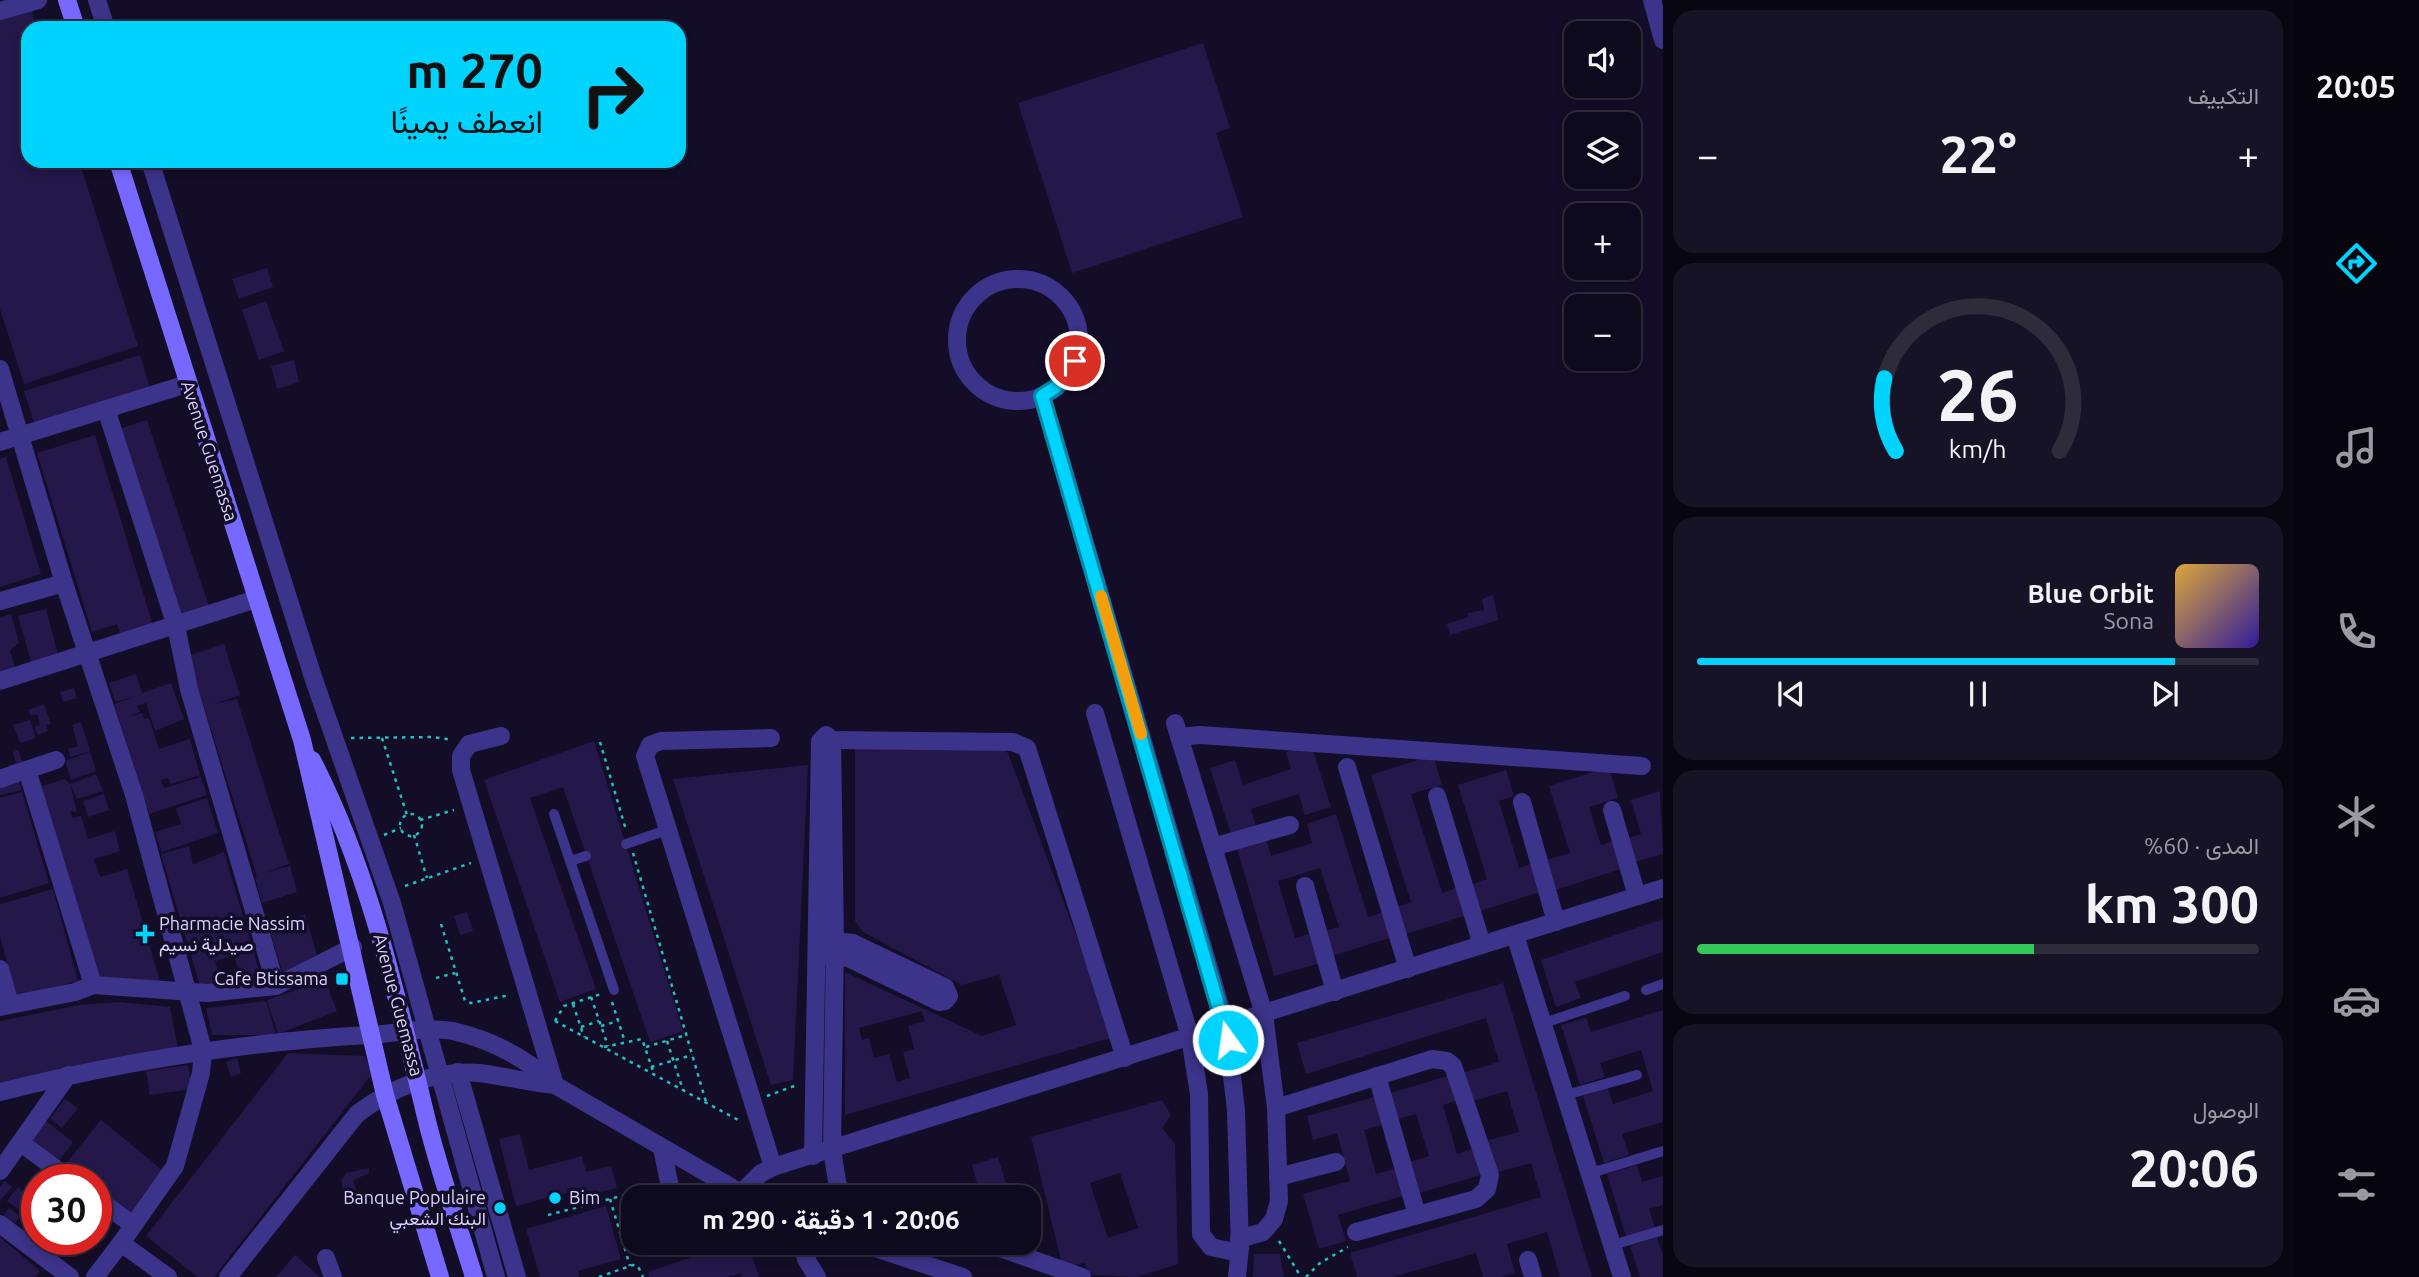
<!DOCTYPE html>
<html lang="ar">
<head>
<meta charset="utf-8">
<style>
	:root { --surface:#0e0a1d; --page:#171326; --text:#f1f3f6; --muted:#9b9aa4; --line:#2e2b3b; --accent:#00d3fd }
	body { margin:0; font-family:Ubuntu,Vazirmatn,sans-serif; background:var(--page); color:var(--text); direction:rtl; height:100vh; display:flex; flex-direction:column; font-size:26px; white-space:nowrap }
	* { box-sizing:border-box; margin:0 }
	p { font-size:23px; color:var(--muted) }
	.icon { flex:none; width:38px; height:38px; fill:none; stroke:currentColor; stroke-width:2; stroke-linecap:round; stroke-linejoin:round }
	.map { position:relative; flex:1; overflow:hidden; direction:ltr }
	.panel { display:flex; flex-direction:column; gap:10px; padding:10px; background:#080610; width:630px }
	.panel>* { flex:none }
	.top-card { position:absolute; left:21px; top:21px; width:665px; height:147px; border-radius:21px; box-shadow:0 4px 10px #0003,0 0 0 2px var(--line); direction:rtl; background:#00d3fd; color:#111; overflow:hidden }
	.fabs { position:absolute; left:1564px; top:21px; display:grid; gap:14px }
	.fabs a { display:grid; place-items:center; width:77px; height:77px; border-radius:14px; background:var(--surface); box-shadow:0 4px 10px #0003,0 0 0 2px var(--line); font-size:35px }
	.speed { position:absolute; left:21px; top:1164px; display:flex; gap:14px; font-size:35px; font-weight:700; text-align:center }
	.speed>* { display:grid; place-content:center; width:91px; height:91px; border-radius:50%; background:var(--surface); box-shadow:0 4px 10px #0003,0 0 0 2px var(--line); line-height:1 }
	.speed .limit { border:10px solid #d22; background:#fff; color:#111 }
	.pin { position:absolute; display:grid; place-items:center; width:60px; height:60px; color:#fff; margin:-30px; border:4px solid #fff; border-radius:50%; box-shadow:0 2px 7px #0007 }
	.me { position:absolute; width:77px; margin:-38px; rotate:346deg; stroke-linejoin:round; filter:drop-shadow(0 0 5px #0008) }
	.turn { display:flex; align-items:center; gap:24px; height:147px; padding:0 28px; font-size:32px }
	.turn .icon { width:91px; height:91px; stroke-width:2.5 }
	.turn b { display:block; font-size:49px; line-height:60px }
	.big { font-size:52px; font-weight:700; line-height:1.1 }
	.panel .card { flex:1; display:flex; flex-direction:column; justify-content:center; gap:10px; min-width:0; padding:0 24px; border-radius:21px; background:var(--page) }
	.panel .dial { align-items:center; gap:0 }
	.dial svg { height:182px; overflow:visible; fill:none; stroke:var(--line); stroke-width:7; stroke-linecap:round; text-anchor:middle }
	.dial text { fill:var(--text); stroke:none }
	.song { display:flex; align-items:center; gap:21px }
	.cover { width:84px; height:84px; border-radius:10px; background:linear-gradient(135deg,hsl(40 70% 55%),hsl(250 70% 35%)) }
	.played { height:7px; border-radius:4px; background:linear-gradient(90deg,var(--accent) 85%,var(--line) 85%) }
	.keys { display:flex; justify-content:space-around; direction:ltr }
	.heat { display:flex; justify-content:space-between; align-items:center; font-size:38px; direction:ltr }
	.charge { height:10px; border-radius:5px; background:linear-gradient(90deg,#34c759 60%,var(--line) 0) }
	.trip { position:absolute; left:621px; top:1185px; width:420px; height:70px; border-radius:21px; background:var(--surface); box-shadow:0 4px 10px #0003,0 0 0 2px var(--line); font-weight:700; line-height:70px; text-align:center; direction:rtl }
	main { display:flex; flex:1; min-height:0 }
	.menu { display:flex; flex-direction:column; width:126px; justify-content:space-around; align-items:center; background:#06040c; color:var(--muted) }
	.menu .icon { width:49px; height:49px }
	.menu .active { color:var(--accent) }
	.menu b { font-size:32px; color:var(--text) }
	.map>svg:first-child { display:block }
	.building { fill:#24174a; fill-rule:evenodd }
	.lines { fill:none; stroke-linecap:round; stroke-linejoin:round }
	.path { stroke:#23c1c2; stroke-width:2.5; stroke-dasharray:3.5 5; stroke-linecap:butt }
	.lane { stroke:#3c338a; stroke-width:10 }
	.street { stroke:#3c338a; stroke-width:18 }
	.secondary { stroke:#7769ff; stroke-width:18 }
	.route-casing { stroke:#0089a4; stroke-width:18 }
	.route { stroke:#00d3fd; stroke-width:12 }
	.slow { stroke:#f59e0b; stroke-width:12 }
	.poi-dot { fill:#00d3fd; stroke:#130d27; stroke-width:2.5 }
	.labels { text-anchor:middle; stroke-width:7; stroke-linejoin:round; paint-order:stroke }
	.street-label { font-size:18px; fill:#dad2ff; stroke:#130d27 }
	.poi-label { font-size:18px; fill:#dad2ff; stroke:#130d27; text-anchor:start }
</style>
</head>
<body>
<main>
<nav class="menu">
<b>20:05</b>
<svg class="icon active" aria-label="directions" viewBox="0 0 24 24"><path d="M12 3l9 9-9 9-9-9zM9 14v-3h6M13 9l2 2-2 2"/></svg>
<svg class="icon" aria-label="music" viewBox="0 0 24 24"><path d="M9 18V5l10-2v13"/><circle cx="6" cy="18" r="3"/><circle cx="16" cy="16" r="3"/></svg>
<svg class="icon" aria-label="phone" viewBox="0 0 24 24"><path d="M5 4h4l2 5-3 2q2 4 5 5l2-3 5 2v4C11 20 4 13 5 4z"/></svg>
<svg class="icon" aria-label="climate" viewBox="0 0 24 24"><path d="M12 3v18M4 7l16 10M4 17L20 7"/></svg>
<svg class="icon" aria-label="car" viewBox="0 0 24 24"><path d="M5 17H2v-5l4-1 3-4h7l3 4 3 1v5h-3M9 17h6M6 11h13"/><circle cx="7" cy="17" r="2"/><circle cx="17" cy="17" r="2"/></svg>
<svg class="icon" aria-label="filters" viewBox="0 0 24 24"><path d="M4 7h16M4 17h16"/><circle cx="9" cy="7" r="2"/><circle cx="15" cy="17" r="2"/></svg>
</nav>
<section class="panel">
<div class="card"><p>التكييف</p>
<div class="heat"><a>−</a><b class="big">22°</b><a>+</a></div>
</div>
<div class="card dial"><svg viewBox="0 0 100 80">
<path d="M14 69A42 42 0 1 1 86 69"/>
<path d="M14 69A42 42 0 0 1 9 37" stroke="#00d3fd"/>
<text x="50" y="56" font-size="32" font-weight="700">26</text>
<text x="50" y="72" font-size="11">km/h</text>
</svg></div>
<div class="card">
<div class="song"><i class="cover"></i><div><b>Blue Orbit</b><p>Sona</p></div></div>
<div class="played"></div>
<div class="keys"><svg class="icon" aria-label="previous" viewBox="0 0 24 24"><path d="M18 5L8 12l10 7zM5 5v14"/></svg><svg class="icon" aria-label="pause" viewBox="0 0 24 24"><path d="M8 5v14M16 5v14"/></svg><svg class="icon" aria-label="next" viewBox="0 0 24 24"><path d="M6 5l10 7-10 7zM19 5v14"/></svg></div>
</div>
<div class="card"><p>المدى · 60%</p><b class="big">300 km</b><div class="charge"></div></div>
<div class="card"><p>الوصول</p><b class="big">20:06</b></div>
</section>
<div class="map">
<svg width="1663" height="1277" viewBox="0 0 1663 1277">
	<rect width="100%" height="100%" fill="#130d27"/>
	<g class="building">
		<path d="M30,5L37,28H28V161H79L138,346L24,384L0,309V14Z"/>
		<path d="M1203,43L1230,128L1216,133L1243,217L1072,273L1018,103Z"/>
		<path d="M267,268L273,287L239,299L232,279Z"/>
		<path d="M266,301L284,351L259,360L242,310Z"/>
		<path d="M140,355L150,388L34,423L24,391Z"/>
		<path d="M294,360L299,382L277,389L271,366Z"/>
		<path d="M147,420L210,609L178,620L116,430Z"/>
		<path d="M95,435L154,629L122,639L117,624L92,632L37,453Z"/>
		<path d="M6,457L41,574L0,587V459Z"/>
		<path d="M1493,595L1498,620L1450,635L1447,624L1468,617V613L1484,610L1482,599Z"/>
		<path d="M46,609L59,658L32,665L18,616Z"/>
		<path d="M11,614L19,643L10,650L16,671L0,675V617Z"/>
		<path d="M224,644L240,695L214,704L237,699L289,864L263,873L290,866L297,892L262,903L255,877L257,876L188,656Z"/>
		<path d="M136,674L142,693L171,683L184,719L155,731L146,703L137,706L140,712L130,716L142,713L144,719L149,718L159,749L190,739L200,775L171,784L168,778L161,780L164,788L201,777L207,795L149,814L114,704L136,696L115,702L109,683Z"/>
		<path d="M74,688L77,698L63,702L60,692Z"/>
		<path d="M44,704L51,724L46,725L48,731L38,735L35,727L40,725L37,714L31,716L28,710Z"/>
		<path d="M30,720L36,738L20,743L13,725Z"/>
		<path d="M81,722L90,751L70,757L68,749L78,746L72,725Z"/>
		<path d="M594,741L683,1031L650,1042L563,787L530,798L596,989L560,1002L484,780Z"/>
		<path d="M996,744L1008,753L1114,1037L845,1115V972L982,1036L1016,1025L999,975L962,985L863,932L855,921V746ZM922,1011L925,1021L908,1026L914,1049L903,1052L910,1078L897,1082L889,1054L874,1058L869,1038L862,1040L859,1028Z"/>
		<path d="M1311,744L1331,807L1305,815L1299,794L1251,809L1257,829L1232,837L1210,768L1235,760L1243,785L1291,769L1286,752Z"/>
		<path d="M18,750L25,768L10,772L8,765L16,763L13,752Z"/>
		<path d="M90,752L96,771L71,780L65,761Z"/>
		<path d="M1433,755L1442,785L1411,794L1442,893L1459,887L1468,915L1402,935L1394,908L1411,902L1371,775Z"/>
		<path d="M808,765L793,1080L771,1085L673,779Z"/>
		<path d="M1609,767L1618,798L1589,807L1601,845L1616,840L1624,868L1552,891L1543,861L1570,853L1549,786Z"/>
		<path d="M1506,770L1514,796L1499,801L1519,868L1534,863L1543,891L1477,912L1469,885L1487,879L1458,785Z"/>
		<path d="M96,774L103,791L77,799L70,784Z"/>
		<path d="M17,778L22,790L0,795V784Z"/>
		<path d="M64,779L70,784L77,812L70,811L73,818L81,816L88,839L115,831L120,851L94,859L100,877L127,869L160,981L142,986L140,979L121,984H99L40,787Z"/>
		<path d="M1660,791L1663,854L1632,863L1625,839L1641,834L1631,800Z"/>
		<path d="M22,792L49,883L0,898V798Z"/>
		<path d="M104,794L109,810L88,817L83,801Z"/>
		<path d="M207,798L218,833L162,852L155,832L181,824L185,835L176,808Z"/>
		<path d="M1336,814L1368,917L1387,911L1395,936L1329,957L1321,932L1339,927L1320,868L1278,881L1295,938L1313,933L1321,963L1274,976L1236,845L1265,836L1271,856L1312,843L1307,824Z"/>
		<path d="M189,846L193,864L224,852L262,980L244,986L234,956L215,961L221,981L200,986L161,854Z"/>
		<path d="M53,889L78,981L17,998L0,936V904Z"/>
		<path d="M467,912L473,931L460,935L454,916Z"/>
		<path d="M305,914L317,955L312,957L314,964L283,974L268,926Z"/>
		<path d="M1663,919V952L1575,982L1581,998L1556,1007L1541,960Z"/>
		<path d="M325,980L337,1011L278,1034L267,1000Z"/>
		<path d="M1503,983L1592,1277H1560L1547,1232L1507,1244L1515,1273L1501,1277H1483L1476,1253L1393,1277H1357L1350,1253L1541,1197L1531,1163L1495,1173L1486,1141L1519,1132L1507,1091L1470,1102L1462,1073L1499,1062L1486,1018L1306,1074L1297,1043Z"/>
		<path d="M266,1001L276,1035H212L206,1008Z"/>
		<path d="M120,1002L170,1007L178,1048L0,1084V1021L79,1005Z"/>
		<path d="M1663,1010V1122L1622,1134L1629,1155L1604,1163L1583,1096L1608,1088L1613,1104L1653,1091L1641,1050L1600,1063L1605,1077L1580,1085L1561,1025L1586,1018L1591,1032Z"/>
		<path d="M288,1053L365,1056L372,1074L214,1277H198L146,1236Z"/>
		<path d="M237,1058L241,1073L231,1077L226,1062Z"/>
		<path d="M188,1065L192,1089L150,1095L146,1071Z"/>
		<path d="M1454,1074L1462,1099L1443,1105L1457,1154L1477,1147L1485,1174L1416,1194L1407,1163L1429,1156L1416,1114L1395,1120L1387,1094Z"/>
		<path d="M1377,1096L1384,1124L1364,1130L1376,1174L1398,1168L1406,1195L1338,1215L1346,1241L1319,1249L1303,1194L1350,1181L1337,1133L1313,1140L1307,1116Z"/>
		<path d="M65,1099L78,1108L62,1128L50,1119Z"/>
		<path d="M1162,1100L1171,1115L1162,1128L1175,1144L1178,1264L1137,1277L1091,1275L1084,1263L1063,1268L1031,1137ZM1120,1173L1138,1228L1108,1238L1090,1183Z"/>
		<path d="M101,1120L166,1173L129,1218L96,1191V1180H82L64,1166Z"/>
		<path d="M46,1121L73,1142L58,1162L31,1142Z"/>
		<path d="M520,1134L529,1170L582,1156L586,1172L611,1166L617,1188L590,1195L581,1189L516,1206L499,1139Z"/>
		<path d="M998,1157L1010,1197H981L972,1165Z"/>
		<path d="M1637,1165L1642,1182L1663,1176V1205L1649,1209L1655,1228L1626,1237L1607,1174Z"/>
		<path d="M369,1168V1173L353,1180L358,1197L373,1194L375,1201L358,1205L346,1200L341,1181L346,1173Z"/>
		<path d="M5,1181L12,1187L0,1201V1187Z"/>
		<path d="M18,1187L36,1201L26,1215L7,1201Z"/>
		<path d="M606,1206L621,1259L578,1271L579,1277H540L526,1229Z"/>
		<path d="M9,1208L20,1216L15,1223L4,1215Z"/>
		<path d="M0,1237L40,1271L35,1277H0Z"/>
		<path d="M1657,1237L1663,1256V1277H1640L1630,1246Z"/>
		<path d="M735,1242L740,1253L750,1249L759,1277H742L740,1273L728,1277H649L648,1272Z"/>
		<path d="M1254,1254H1280L1284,1277H1253Z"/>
		<path d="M295,1255L320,1277H276Z"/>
	</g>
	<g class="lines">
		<g class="path">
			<path d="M351,738L433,737L452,740"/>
			<path d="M382,738L407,815"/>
			<path d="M600,742L626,830"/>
			<circle cx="411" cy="825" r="11"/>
			<path d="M420,820L454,810"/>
			<path d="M384,835L401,828"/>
			<path d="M414,835L427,878"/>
			<path d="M633,853L706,1102"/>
			<path d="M405,886L471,863"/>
			<path d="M441,924L465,1001L471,1003L510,995"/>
			<path d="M436,978L455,973"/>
			<path d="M591,997L608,1046"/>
			<path d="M612,1002L625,1042"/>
			<path d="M573,1004L584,1037"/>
			<path d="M555,1021L740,1121"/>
			<path d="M555,1021L564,1006L601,994"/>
			<path d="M601,1026L618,1021"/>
			<path d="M581,1027L599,1021"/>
			<path d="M667,1041L683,1090"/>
			<path d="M604,1047L642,1039L653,1071"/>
			<path d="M646,1047L686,1035"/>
			<path d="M651,1067L692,1055"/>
			<path d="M767,1096L797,1085"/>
			<path d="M610,1199L630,1266"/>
			<path d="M548,1215L652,1188"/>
			<path d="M1279,1241L1301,1277"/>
			<path d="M599,1277L633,1265L638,1266L643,1277"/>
			<path d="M1306,1277L1320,1263L1348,1247"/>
		</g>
		<g class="lane">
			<path d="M554,814L614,990"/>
			<path d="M626,844L667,830"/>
			<path d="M570,861L586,856"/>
			<path d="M1646,990L1663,984"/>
			<path d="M1544,1023L1625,996"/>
			<path d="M1566,1095L1637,1075"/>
			<path d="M1591,1173L1663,1151"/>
			<path d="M1613,1245L1663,1230"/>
		</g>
		<g class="street">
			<path d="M97,0L106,28"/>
			<path d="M1652,0L1663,40"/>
			<path d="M0,11L38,0"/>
			<path d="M150,161L314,680L392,903L496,1277"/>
			<circle cx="1018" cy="340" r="61"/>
			<path d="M0,369L64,583L134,795L203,1050L201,1073L175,1166L121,1243L168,1277"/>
			<path d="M1042,396L1226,1026L1236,1110L1240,1248L1237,1277"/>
			<path d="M106,409L176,626L189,689L276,986"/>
			<path d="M0,442L187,384"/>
			<path d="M0,601L64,583"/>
			<path d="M0,681L256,599"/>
			<path d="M1095,713L1190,1037L1199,1094L1201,1234L1211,1247L1239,1253"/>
			<path d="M1175,723L1264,1014L1276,1108L1279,1201L1274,1219L1263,1232L1239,1239"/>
			<path d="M501,736L469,744L461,756V770L555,1085"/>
			<path d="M1179,737L1200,735L1642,766"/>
			<path d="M771,738L661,741L650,745L645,756L773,1167"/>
			<path d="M832,740L1013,742L1027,748L1125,1058"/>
			<path d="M1347,767L1408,969"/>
			<path d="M27,770L93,985"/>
			<path d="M0,779L56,760"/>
			<path d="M1437,796L1482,945"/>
			<path d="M1522,802L1556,922"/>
			<path d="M1612,810L1637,896"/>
			<path d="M1213,847L1290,825"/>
			<path d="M1305,886L1335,992"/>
			<path d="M1515,935L1622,1277"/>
			<path d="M823,956L848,958L939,1002L945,1001L949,996L945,987L853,943L826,940"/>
			<path d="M0,969L10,1004"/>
			<path d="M0,1007L75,992L93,985L207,993L276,986L353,947"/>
			<path d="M458,1072L517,1277"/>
			<path d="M1377,1076L1417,1215"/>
			<path d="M0,1092C121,1062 243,1042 368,1035C395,1034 426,1026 453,1031C492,1040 526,1058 555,1085L748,1197"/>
			<path d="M1276,1108L1432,1059L1447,1061L1453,1066L1490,1175L1487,1189L1476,1199L1356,1232"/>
			<path d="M21,1143L71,1180"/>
			<path d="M662,1148L672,1197"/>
			<path d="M813,1156L820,741L826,735L832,740L835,940L832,1150L838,1187L852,1197"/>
			<path d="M0,1171L68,1075"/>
			<path d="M1278,1177L1336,1162"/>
			<path d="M737,1197L760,1174L773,1167L1663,888"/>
			<path d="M96,1198L133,1225"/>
			<path d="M0,1224L70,1277"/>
			<path d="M801,1242L806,1259L817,1277"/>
			<path d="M857,1242L963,1277"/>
			<path d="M983,1242L1082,1277"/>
			<path d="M326,1258L333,1277"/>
			<path d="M1528,1260L1533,1277"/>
			<path d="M95,1277L121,1243"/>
			<path d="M228,1277L357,1114C391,1088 436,1069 479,1073C505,1076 530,1083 555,1085"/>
		</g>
		<g class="secondary">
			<path d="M67,0L76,28"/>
			<path d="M118,161L302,740L385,1095L440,1277"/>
			<path d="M312,760C372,877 398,1003 429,1129C442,1179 459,1228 474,1277"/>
		</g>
	</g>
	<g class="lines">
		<g class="route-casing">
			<path id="route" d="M1075,361L1056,387L1042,396L1228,1040"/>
		</g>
		<use href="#route" class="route"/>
		<path class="slow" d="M1101,596L1141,734"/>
	</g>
	<g class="poi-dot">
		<path d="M141.5 923.5h7v7h7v7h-7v7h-7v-7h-7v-7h7z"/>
		<rect x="335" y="972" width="14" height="14" rx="3.5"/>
		<circle cx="555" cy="1198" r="7"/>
		<circle cx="500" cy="1208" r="7"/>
	</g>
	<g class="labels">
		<g class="street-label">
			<text transform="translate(209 451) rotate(72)" y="6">Avenue Guemassa</text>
			<text transform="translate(398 1005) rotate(75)" y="6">Avenue Guemassa</text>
		</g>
		<g class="poi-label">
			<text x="159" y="930">Pharmacie Nassim<tspan x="159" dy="21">صيدلية نسيم</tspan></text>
			<text x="328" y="985" text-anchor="end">Cafe Btissama</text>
			<text x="486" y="1204" text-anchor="end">Banque Populaire<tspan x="486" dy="21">البنك الشعبي</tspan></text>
			<text x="569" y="1204">Bim</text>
		</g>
	</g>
</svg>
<div class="fabs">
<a><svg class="icon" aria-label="sound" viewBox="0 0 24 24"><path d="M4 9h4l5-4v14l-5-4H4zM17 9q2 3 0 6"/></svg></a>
<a><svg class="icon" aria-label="layers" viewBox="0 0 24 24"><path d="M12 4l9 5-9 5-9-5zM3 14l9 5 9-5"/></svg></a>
<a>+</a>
<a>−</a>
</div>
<div class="speed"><div class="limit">30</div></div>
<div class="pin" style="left:1075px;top:361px;background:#d93025"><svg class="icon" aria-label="arrive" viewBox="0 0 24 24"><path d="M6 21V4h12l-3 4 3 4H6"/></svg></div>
<svg class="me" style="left:1228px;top:1040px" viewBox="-20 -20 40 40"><circle r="17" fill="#00d3fd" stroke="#fff" stroke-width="3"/><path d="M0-11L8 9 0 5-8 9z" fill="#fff"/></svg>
<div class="trip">20:06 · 1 دقيقة · 290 m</div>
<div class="top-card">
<div class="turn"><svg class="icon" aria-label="right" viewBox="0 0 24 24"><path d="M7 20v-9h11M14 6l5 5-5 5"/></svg><div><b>270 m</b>انعطف يمينًا</div></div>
</div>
</div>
</main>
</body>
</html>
